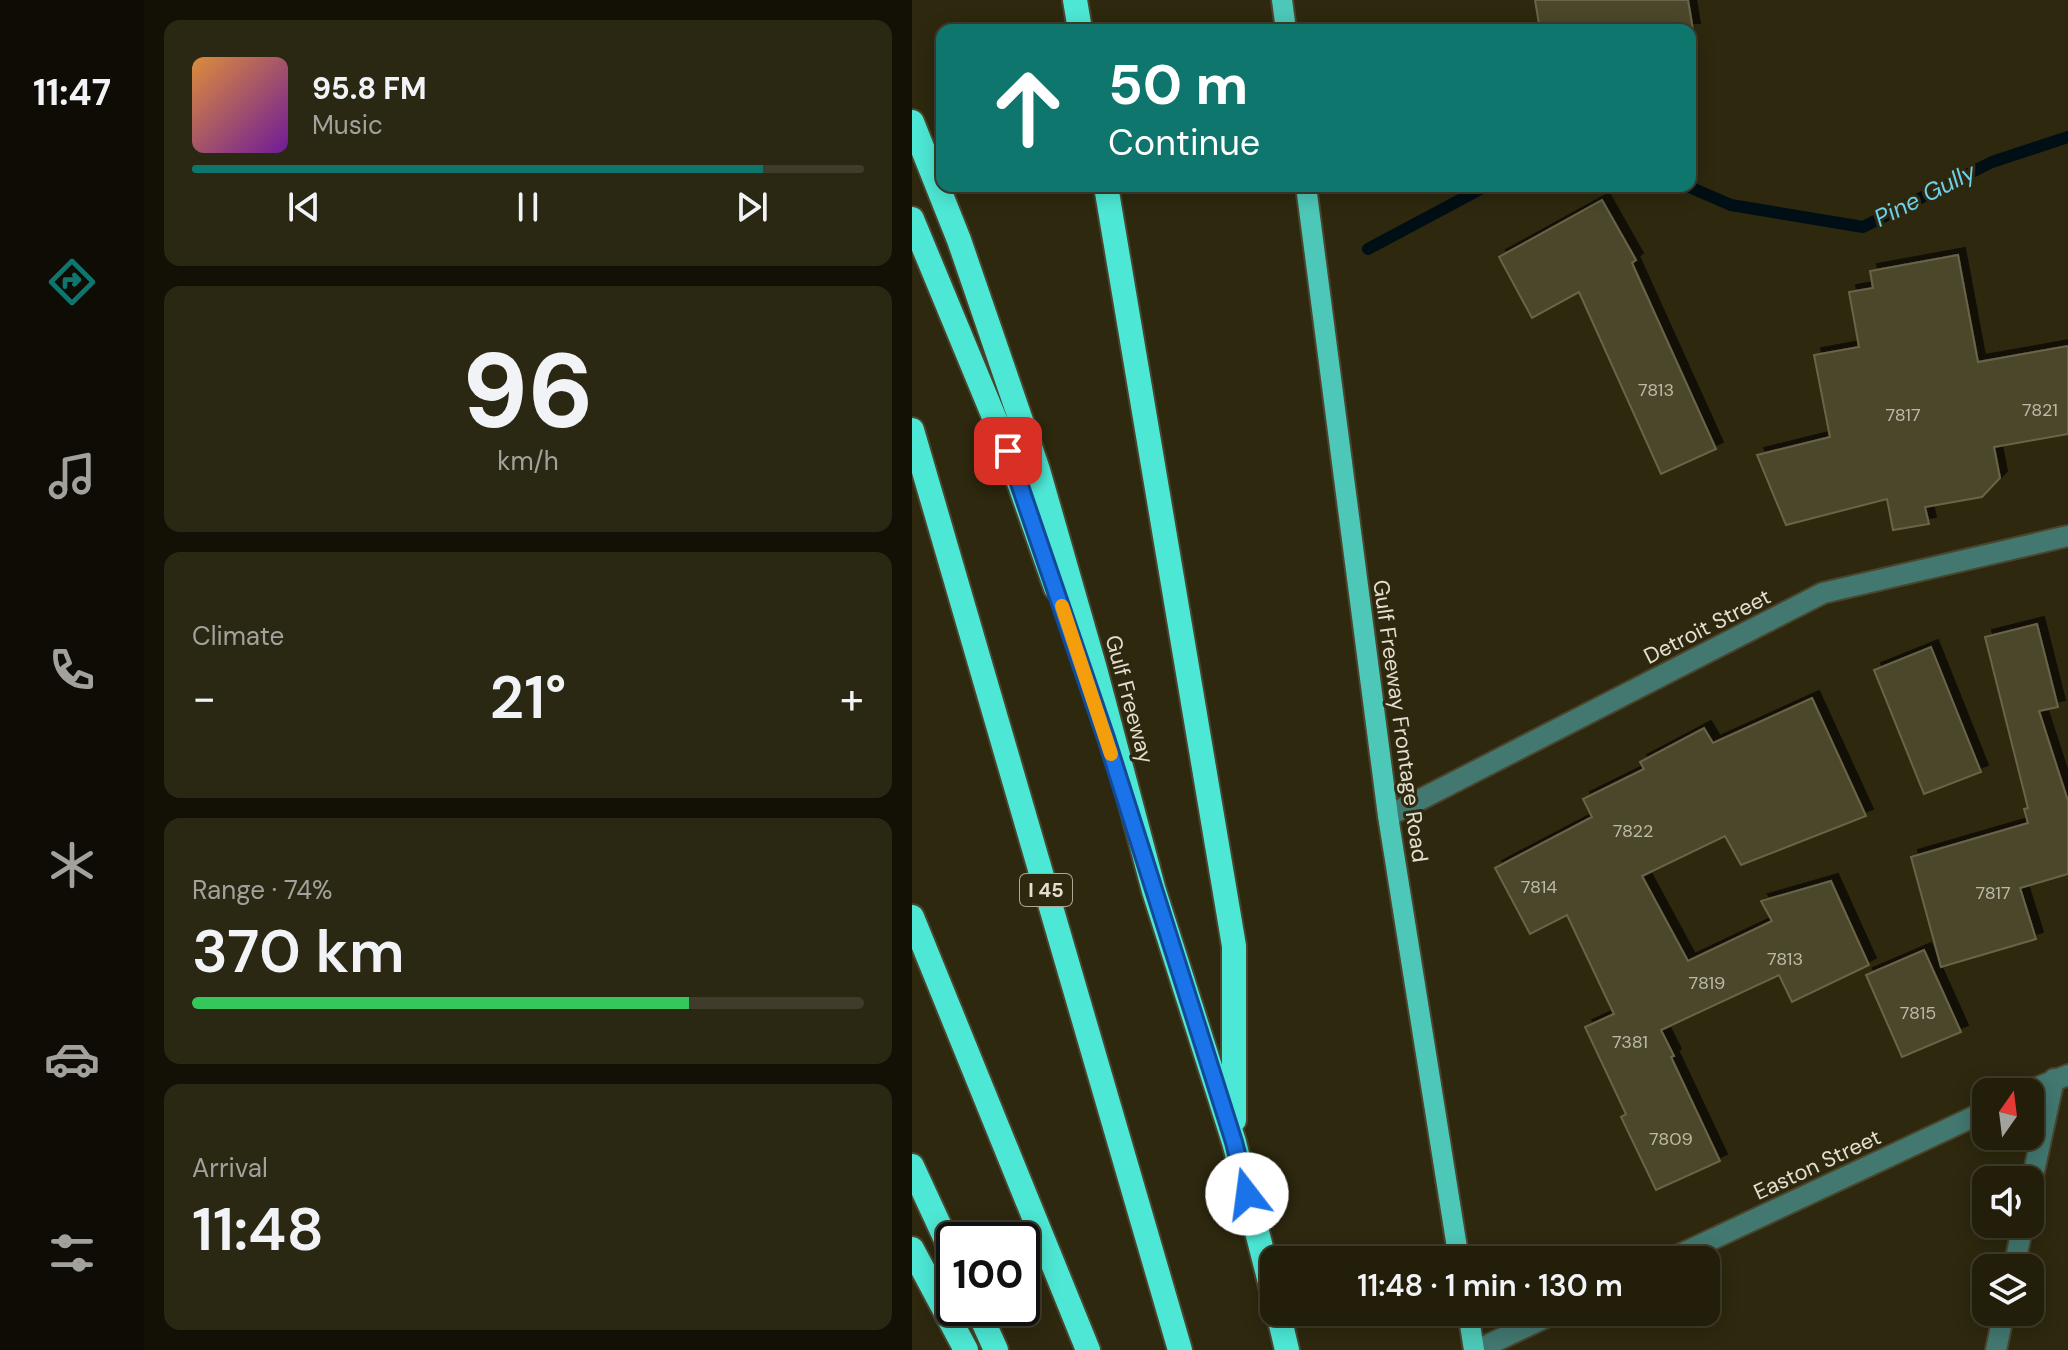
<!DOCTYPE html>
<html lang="en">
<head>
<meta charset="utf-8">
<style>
	:root { --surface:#221e0a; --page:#2a2713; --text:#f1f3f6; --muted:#a2a29c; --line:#3f3c2b; --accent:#0f766e }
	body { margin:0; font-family:"DM Sans",sans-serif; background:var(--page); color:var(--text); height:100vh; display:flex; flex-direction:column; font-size:30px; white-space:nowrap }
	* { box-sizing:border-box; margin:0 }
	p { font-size:26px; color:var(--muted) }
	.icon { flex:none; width:44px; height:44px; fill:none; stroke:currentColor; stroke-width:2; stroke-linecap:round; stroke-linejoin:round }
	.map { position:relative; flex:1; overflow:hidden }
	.sheet { display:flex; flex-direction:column; gap:20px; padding:20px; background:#131006; width:768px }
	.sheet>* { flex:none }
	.hud { position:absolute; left:24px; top:24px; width:760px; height:168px; border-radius:16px; box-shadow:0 4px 20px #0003,0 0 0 2px var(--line); background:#0f766e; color:#fff; overflow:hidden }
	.needle { width:52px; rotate:14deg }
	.buttons { position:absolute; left:1060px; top:1078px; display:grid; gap:16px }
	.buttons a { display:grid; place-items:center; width:72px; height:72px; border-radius:16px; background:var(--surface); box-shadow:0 4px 20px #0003,0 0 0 2px var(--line); font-size:40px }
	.speed { position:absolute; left:24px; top:1222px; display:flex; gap:16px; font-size:40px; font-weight:700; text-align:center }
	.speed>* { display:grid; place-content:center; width:104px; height:104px; border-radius:50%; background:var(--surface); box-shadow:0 4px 20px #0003,0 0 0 2px var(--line); line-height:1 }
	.speed .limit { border:4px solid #111; border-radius:12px; background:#fff; color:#111 }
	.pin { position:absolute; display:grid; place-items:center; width:68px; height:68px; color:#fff; margin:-34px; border-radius:16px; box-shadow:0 4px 12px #0006 }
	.me { position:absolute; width:88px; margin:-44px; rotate:345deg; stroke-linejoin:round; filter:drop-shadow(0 0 6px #0008) }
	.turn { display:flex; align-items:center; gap:28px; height:168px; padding:0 40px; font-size:36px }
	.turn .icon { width:104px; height:104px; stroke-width:2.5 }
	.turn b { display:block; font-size:56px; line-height:68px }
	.big { font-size:60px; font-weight:600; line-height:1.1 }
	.sheet .card { flex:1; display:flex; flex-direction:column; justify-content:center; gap:12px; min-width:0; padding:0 28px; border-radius:16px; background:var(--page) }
	.sheet .dial { align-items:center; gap:0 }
	.dial b { font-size:104px; line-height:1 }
	.song { display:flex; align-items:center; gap:24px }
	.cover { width:96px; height:96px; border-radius:12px; background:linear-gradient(135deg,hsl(30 70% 55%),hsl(280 70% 35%)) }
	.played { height:8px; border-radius:4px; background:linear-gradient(90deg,var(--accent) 85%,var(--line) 85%) }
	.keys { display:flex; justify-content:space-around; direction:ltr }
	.heat { display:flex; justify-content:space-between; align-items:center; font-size:44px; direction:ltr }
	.charge { height:12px; border-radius:6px; background:linear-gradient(90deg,#34c759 74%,var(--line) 0) }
	.trip { position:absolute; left:348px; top:1246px; width:460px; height:80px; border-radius:16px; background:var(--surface); box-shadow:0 4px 20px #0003,0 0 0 2px var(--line); font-weight:600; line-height:80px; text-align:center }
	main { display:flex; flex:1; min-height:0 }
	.dock { display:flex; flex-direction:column; width:144px; justify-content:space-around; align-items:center; background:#0e0c04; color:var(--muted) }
	.dock .icon { width:56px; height:56px }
	.dock .selected { color:var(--accent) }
	.dock b { font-size:36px; color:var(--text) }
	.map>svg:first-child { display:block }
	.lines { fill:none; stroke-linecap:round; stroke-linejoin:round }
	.stream { stroke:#000f15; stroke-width:12 }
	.building { fill:#4c462b; stroke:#6a6448; stroke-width:2; filter:url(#shadow) }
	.minor-casing { stroke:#4a452d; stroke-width:24 }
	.major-casing { stroke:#4a452d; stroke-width:24 }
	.highway-casing { stroke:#4a452d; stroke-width:28 }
	.minor { stroke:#427870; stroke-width:20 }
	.major { stroke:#4dc8b8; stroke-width:20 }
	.highway { stroke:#4de8d5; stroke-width:24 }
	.route-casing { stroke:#114b97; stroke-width:20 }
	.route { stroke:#1a73e8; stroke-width:14 }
	.slow { stroke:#f59e0b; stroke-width:14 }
	.labels { text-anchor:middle; stroke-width:6; stroke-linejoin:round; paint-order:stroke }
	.number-label { font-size:18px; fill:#bdb9a7 }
	.shield { fill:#2d280e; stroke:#aca896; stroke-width:2 }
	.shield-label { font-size:20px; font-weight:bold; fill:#e3dfd0 }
	.street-label { font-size:22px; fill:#e3dfd0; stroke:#2d280e }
	.water-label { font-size:24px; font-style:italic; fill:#6dd0ec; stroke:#2d280e }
</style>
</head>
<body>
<main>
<nav class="dock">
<b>11:47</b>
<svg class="icon selected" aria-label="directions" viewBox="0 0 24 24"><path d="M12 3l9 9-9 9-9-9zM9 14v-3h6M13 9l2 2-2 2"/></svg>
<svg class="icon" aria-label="music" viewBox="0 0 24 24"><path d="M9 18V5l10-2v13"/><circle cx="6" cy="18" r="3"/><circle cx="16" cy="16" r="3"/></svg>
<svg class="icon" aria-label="phone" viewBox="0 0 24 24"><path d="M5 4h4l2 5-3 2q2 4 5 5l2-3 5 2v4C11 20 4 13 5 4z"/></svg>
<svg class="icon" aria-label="climate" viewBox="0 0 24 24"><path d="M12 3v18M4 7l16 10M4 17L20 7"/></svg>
<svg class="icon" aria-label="car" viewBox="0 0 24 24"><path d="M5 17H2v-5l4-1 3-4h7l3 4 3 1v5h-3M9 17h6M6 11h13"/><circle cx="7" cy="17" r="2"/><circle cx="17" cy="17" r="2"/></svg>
<svg class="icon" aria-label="filters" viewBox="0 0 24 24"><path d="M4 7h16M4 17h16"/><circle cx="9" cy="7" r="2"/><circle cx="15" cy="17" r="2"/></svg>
</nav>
<section class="sheet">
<div class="card">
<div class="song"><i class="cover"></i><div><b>95.8 FM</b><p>Music</p></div></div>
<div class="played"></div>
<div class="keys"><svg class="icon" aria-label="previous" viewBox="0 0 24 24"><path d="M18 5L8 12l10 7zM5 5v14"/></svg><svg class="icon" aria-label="pause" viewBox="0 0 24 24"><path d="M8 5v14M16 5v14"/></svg><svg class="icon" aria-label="next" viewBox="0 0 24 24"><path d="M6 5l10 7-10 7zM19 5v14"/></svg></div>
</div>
<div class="card dial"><b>96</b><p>km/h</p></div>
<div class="card"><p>Climate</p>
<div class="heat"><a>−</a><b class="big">21°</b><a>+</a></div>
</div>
<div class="card"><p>Range · 74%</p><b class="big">370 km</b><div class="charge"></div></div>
<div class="card"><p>Arrival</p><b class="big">11:48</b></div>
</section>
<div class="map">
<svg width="1156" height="1350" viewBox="0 0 1156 1350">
	<defs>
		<filter id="shadow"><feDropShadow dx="7" dy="-7" stdDeviation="0" flood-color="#0009"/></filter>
	</defs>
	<rect width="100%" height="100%" fill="#2d280e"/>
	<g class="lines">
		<g class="stream">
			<path d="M775,186L819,205L951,227L1080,162L1156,137"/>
			<path d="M456,249L574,186"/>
		</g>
	</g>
	<g class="building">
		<path d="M623,0H776L781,30H628Z"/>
		<path d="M690,200L724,260L720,263L804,449L749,474L667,292L620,318L587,257Z"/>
		<path d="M1046,255L1066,362L1156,346V434L1082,447L1088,478L1070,497L1013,507L1017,524L981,530L975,499L874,525L845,455L918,437L902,355L947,347L937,292L961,288L958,271Z"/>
		<path d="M1125,624L1146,707L1127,711L1156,801V874L1108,888L1124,939L1029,967L999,857L1116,823L1112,809L1116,808L1073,637Z"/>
		<path d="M1019,647L1069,772L1012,794L962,670Z"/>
		<path d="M900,698L954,816L829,865L813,836L730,876L776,961L860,921L849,901L919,881L957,965L880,1002L867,975L749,1030L762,1056L759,1057L808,1161L744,1190L709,1117L714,1114L673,1027L702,1014L655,915L618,934L583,868L680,817L671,799L732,769L728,762L792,728L801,743Z"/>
		<path d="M1012,950L1049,1032L990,1057L954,975Z"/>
	</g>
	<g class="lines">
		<g class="minor-casing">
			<g id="minor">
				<path d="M476,816L911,593L1156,536"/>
				<path d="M1114,1092L1156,1075"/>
				<path d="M1118,1190L1142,1079"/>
				<path d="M756,1260L1074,1111"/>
				<path d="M1102,1268L1111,1224"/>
				<path d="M565,1350L645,1312"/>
				<path d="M1084,1350L1092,1312"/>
			</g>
		</g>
		<g class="major-casing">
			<g id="major">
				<path d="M370,0L374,30"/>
				<path d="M394,186L476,816L547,1260"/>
				<path d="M556,1312L562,1350"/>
			</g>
		</g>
		<g class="highway-casing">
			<g id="highway">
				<path d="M163,0L168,30"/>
				<path d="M0,122L47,240L126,470L183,669L242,891L322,1142L362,1298"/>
				<path d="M194,186L322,946V1120"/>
				<path d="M0,219L96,451L144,588"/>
				<path d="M0,430L268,1350"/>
				<path d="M0,917L176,1350"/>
				<path d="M0,1166L42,1257"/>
				<path d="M0,1249L54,1350"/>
				<path d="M65,1308L84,1350"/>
				<path d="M366,1312L375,1350"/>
			</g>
		</g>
		<use href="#minor" class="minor"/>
		<use href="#major" class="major"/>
		<use href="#highway" class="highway"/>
	</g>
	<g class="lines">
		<g class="route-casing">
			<path id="route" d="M96,451L194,738L322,1142L335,1194"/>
		</g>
		<use href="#route" class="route"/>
		<path class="slow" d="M150,606L199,754"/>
	</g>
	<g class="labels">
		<g class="number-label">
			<text x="744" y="396">7813</text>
			<text x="1128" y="416">7821</text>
			<text x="991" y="421">7817</text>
			<text x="721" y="837">7822</text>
			<text x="627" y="893">7814</text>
			<text x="1081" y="899">7817</text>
			<text x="873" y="965">7813</text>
			<text x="795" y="989">7819</text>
			<text x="1006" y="1019">7815</text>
			<text x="718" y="1048">7381</text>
			<text x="759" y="1145">7809</text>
		</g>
		<rect class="shield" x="108" y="874" width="52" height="32" rx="6"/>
		<g class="shield-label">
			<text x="134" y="897">I 45</text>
		</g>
		<g class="street-label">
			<text transform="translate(795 626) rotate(-27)" y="8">Detroit Street</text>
			<text transform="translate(218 699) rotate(75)" y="8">Gulf Freeway</text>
			<text transform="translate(489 721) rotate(82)" y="8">Gulf Freeway Frontage Road</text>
			<text transform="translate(905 1164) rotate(-25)" y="8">Easton Street</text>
		</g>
		<g class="water-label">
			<text transform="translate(1013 195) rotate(-27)" y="8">Pine Gully</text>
		</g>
	</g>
</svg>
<div class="buttons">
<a><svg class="needle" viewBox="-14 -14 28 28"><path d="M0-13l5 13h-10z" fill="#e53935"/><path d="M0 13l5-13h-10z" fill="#a2a29c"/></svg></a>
<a><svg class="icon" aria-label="sound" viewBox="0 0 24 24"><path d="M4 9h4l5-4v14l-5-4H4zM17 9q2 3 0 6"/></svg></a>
<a><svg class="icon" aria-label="layers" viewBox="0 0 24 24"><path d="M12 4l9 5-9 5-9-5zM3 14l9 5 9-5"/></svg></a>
</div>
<div class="speed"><div class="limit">100</div></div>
<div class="pin" style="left:96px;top:451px;background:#d93025"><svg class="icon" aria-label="arrive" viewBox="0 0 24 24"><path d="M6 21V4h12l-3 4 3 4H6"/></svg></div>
<svg class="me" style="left:335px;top:1194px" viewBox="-20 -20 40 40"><circle r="19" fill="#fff"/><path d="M0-13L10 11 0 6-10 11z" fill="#1a73e8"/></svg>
<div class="trip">11:48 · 1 min · 130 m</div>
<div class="hud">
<div class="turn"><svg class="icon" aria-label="ahead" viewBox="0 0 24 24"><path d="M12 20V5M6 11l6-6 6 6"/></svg><div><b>50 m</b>Continue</div></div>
</div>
</div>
</main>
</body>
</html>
